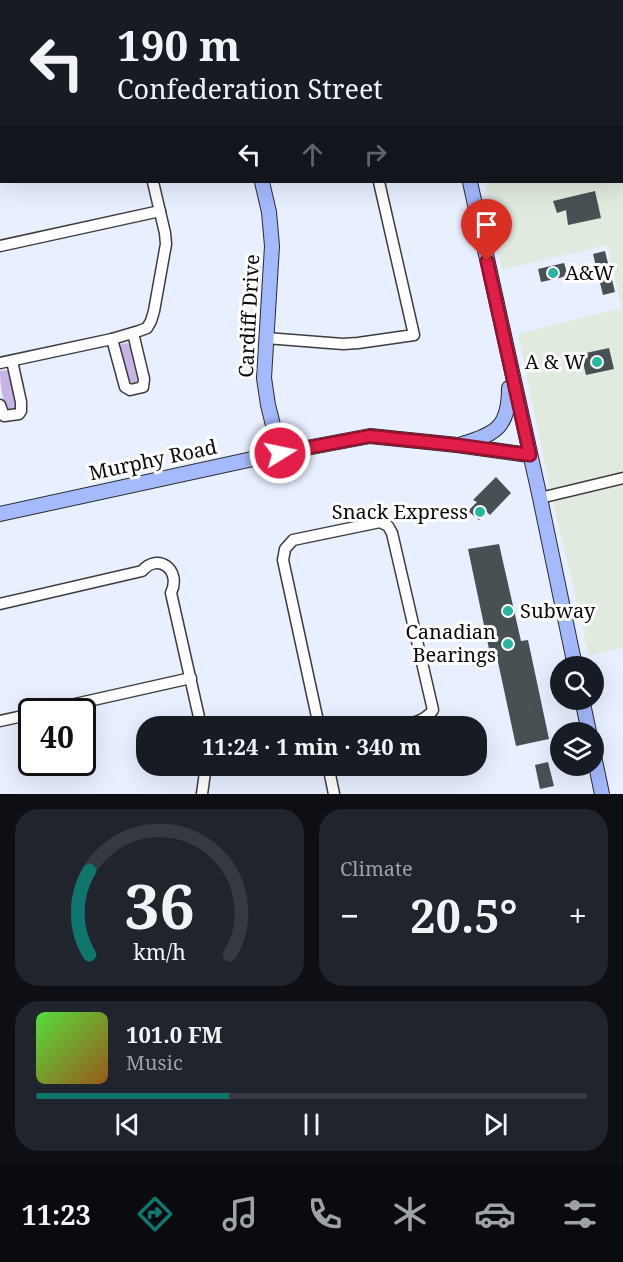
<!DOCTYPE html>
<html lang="en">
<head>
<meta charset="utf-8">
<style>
	:root { --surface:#171b24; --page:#20242c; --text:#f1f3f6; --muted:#9ea1a6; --line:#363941; --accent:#0f766e }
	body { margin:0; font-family:"Noto Serif",serif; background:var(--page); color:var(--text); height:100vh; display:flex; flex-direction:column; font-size:22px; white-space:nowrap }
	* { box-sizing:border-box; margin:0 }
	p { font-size:20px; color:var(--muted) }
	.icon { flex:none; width:33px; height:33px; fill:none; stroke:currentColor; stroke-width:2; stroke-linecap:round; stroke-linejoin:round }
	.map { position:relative; height:794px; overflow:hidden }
	.side { display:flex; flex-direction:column; gap:15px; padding:15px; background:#0d0f14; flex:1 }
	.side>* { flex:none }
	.banner { position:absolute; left:0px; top:0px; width:624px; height:183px; box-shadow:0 6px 24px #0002; background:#171b24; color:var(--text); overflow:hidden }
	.buttons { position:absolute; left:550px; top:656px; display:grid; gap:12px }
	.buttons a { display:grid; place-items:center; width:54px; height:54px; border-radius:50%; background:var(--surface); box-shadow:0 6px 24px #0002; font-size:30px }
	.speed { position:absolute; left:18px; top:698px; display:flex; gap:12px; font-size:30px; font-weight:700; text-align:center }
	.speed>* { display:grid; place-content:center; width:78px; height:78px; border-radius:50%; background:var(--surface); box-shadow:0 6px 24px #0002; line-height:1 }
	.speed .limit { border:3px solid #111; border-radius:9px; background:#fff; color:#111 }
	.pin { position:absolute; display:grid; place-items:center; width:51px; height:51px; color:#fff; margin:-62px -26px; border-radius:50% 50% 50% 0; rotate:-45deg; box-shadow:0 0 6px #0007 }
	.pin .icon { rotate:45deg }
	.me { position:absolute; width:66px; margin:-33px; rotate:80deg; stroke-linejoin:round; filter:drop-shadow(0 0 4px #0008) }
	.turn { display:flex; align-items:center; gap:21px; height:126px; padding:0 18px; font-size:27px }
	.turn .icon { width:78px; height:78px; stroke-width:2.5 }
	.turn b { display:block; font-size:42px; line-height:51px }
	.lanes { display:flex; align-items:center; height:57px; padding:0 18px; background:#0003; justify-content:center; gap:30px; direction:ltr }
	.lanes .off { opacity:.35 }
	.big { font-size:45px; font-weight:700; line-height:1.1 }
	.side .tile { flex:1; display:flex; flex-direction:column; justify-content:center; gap:9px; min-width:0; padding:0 21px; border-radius:24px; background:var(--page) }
	.side .dial { align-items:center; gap:0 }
	.dial svg { height:156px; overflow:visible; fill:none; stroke:var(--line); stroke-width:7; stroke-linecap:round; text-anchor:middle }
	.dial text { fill:var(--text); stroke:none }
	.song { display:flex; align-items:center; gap:18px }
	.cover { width:72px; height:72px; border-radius:9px; background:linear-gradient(135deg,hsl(110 70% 55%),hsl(30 70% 35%)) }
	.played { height:6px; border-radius:3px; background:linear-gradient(90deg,var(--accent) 35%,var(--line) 35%) }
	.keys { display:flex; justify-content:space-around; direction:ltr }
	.heat { display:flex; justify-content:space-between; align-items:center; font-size:33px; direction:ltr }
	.side .tiles { flex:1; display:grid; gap:15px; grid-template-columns:1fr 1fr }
	.tile:last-child { grid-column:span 2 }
	.trip { position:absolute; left:136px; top:716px; width:351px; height:60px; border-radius:24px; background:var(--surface); box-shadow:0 6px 24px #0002; font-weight:700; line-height:60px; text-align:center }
	.dock { display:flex; height:96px; justify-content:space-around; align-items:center; background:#090b0e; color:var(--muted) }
	.dock .icon { width:42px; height:42px }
	.dock .selected { color:var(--accent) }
	.dock b { font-size:27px; color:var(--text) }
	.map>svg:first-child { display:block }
	.industrial { fill:#e1eade }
	.green { fill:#c6b4e7 }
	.building { fill:#475053 }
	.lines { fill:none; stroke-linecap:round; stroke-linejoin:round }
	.street-casing { stroke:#3d3d3d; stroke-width:13 }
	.secondary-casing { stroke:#2c2c2c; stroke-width:16 }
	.street { stroke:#fff; stroke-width:10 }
	.secondary { stroke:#a5b9fd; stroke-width:14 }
	.route-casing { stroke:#92132f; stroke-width:15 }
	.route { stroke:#e11d48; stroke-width:10 }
	.poi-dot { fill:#27b69f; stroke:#fff; stroke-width:2 }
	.labels { text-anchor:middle; stroke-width:6; stroke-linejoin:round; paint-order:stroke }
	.poi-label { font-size:20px; fill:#0a0a0a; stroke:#fff; text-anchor:end }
	.street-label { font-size:20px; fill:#0a0a0a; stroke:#fff }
</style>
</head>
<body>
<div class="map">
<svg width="623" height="794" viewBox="0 0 623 794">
	<rect width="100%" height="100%" fill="#e8efff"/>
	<path class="industrial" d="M450,0H623V648L589,655L548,479L518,334L622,308L607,245L502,270L485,182H622V2H450Z"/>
	<g class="green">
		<path d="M127,343L130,345L138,381L137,384L130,386L120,348L121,344Z"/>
		<path d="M7,370L9,372L17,408L16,411L9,412C2,402 0,383 0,371Z"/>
	</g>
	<g class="building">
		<path d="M595,191L601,218L568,225L566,210L557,213L553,201Z"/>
		<path d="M605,251L615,292L603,295L593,254Z"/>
		<path d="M564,263L568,276L541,282L538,269Z"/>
		<path d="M609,348L614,369L586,375L581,354Z"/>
		<path d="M496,477L511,493L490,515L487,512L479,520L468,511L477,502L473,500Z"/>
		<path d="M499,544L521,641L528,640L549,739L516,746L495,648L489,649L468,549Z"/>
		<path d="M548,762L554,786L540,789L535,765Z"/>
	</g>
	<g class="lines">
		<g class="street-casing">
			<g id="street">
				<path d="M340,0V2"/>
				<path d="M100,2L102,0"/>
				<path d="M0,29H2"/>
				<path d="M0,138L2,137"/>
				<path d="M0,246L160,211"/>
				<path d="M266,338L343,344L358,343L414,335L379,182"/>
				<path d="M112,339L125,387L130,390L143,387L144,379L133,333"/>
				<path d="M0,363L112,339L139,331L147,328L151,321L154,311L166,244L165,233L153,182"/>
				<path d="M0,405L4,416L19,414L21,411V402L12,361"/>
				<path d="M540,498L623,478"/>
				<path d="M0,604L142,571C158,552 182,570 171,593L201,726"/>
				<path d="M44,711L191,678"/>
				<path d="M0,721L32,714"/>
				<path d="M319,726L283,560L285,549L293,540L380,522L388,526L392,533L433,710C424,722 412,723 398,726"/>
				<path d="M328,765L334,794"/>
				<path d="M202,794L206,765"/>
			</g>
		</g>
		<g class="secondary-casing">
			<g id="secondary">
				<path d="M222,0L223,2"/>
				<path d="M431,0V2"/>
				<path d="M262,182L269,212L272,246L264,378L268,405L280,453"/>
				<path d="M470,182L540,498L575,666"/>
				<path d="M462,444C497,434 509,426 509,388"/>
				<path d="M0,514L280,453L370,436L457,445L529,455"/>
				<path d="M582,699L589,732"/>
				<path d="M594,756L602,794"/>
			</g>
		</g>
		<use href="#street" class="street"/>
		<use href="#secondary" class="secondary"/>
	</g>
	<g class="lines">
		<g class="route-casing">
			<path id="route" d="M280,453L370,436L457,445L530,455L487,261"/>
		</g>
		<use href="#route" class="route"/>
	</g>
	<g class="poi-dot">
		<circle cx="553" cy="273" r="6"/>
		<circle cx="597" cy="362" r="6"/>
		<circle cx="480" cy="512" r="6"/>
		<circle cx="508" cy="611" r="6"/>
		<circle cx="508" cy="644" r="6"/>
	</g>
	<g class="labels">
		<g class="poi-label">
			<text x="565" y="280" text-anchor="start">A&amp;W</text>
			<text x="585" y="369">A &amp; W</text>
			<text x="468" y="519">Snack Express</text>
			<text x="520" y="618" text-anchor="start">Subway</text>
			<text x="496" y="639">Canadian<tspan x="496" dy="23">Bearings</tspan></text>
		</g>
		<g class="street-label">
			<text transform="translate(249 316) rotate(-87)" y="7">Cardiff Drive</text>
			<text transform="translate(153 460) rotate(-12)" y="7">Murphy Road</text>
		</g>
	</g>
</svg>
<div class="buttons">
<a><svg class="icon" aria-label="search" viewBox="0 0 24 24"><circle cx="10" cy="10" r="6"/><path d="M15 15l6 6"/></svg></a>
<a><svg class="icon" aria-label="layers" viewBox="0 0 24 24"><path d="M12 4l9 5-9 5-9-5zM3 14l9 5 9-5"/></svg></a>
</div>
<div class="speed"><div class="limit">40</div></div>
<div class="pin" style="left:487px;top:261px;background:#d93025"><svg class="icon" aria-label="arrive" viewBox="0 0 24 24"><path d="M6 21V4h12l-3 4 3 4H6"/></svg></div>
<svg class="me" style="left:280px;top:453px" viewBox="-20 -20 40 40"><circle r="17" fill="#e11d48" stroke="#fff" stroke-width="3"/><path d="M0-11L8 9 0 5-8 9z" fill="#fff"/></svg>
<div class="trip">11:24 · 1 min · 340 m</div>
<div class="banner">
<div class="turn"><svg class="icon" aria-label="left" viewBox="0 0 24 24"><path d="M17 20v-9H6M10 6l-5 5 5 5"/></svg><div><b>190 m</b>Confederation Street</div></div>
<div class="lanes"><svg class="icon" aria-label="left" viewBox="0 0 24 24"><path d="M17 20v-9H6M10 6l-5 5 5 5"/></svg><svg class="icon off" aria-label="ahead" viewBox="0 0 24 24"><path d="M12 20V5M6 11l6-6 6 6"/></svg><svg class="icon off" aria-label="right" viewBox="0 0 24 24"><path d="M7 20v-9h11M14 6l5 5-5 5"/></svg></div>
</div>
</div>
<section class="side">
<div class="tiles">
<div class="tile dial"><svg viewBox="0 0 100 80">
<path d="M14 69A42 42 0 1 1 86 69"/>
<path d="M14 69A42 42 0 0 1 14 26" stroke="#0f766e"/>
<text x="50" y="56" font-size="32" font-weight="700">36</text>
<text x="50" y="72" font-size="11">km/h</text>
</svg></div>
<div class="tile"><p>Climate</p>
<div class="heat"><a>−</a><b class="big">20.5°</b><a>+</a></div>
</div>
<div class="tile">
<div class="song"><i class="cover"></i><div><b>101.0 FM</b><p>Music</p></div></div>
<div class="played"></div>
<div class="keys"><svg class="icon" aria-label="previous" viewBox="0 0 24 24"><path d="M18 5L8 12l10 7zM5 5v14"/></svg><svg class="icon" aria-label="pause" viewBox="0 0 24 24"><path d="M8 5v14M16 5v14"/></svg><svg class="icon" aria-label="next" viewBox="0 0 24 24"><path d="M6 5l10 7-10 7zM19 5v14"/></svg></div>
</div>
</div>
</section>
<nav class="dock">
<b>11:23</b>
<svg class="icon selected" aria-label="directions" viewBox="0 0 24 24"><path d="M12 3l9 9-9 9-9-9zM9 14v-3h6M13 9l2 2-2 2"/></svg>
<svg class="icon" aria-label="music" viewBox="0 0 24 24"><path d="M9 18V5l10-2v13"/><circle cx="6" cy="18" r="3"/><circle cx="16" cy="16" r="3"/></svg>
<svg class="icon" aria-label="phone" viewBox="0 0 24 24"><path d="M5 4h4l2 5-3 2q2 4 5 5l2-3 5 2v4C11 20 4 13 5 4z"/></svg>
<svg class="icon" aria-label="climate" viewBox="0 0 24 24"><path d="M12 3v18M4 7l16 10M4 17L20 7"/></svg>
<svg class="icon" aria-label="car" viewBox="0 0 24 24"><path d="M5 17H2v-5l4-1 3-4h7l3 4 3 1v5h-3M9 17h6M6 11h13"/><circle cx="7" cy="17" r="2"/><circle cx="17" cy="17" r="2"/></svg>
<svg class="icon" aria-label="filters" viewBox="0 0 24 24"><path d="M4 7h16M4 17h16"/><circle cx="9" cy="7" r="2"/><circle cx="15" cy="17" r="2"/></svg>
</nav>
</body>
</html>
